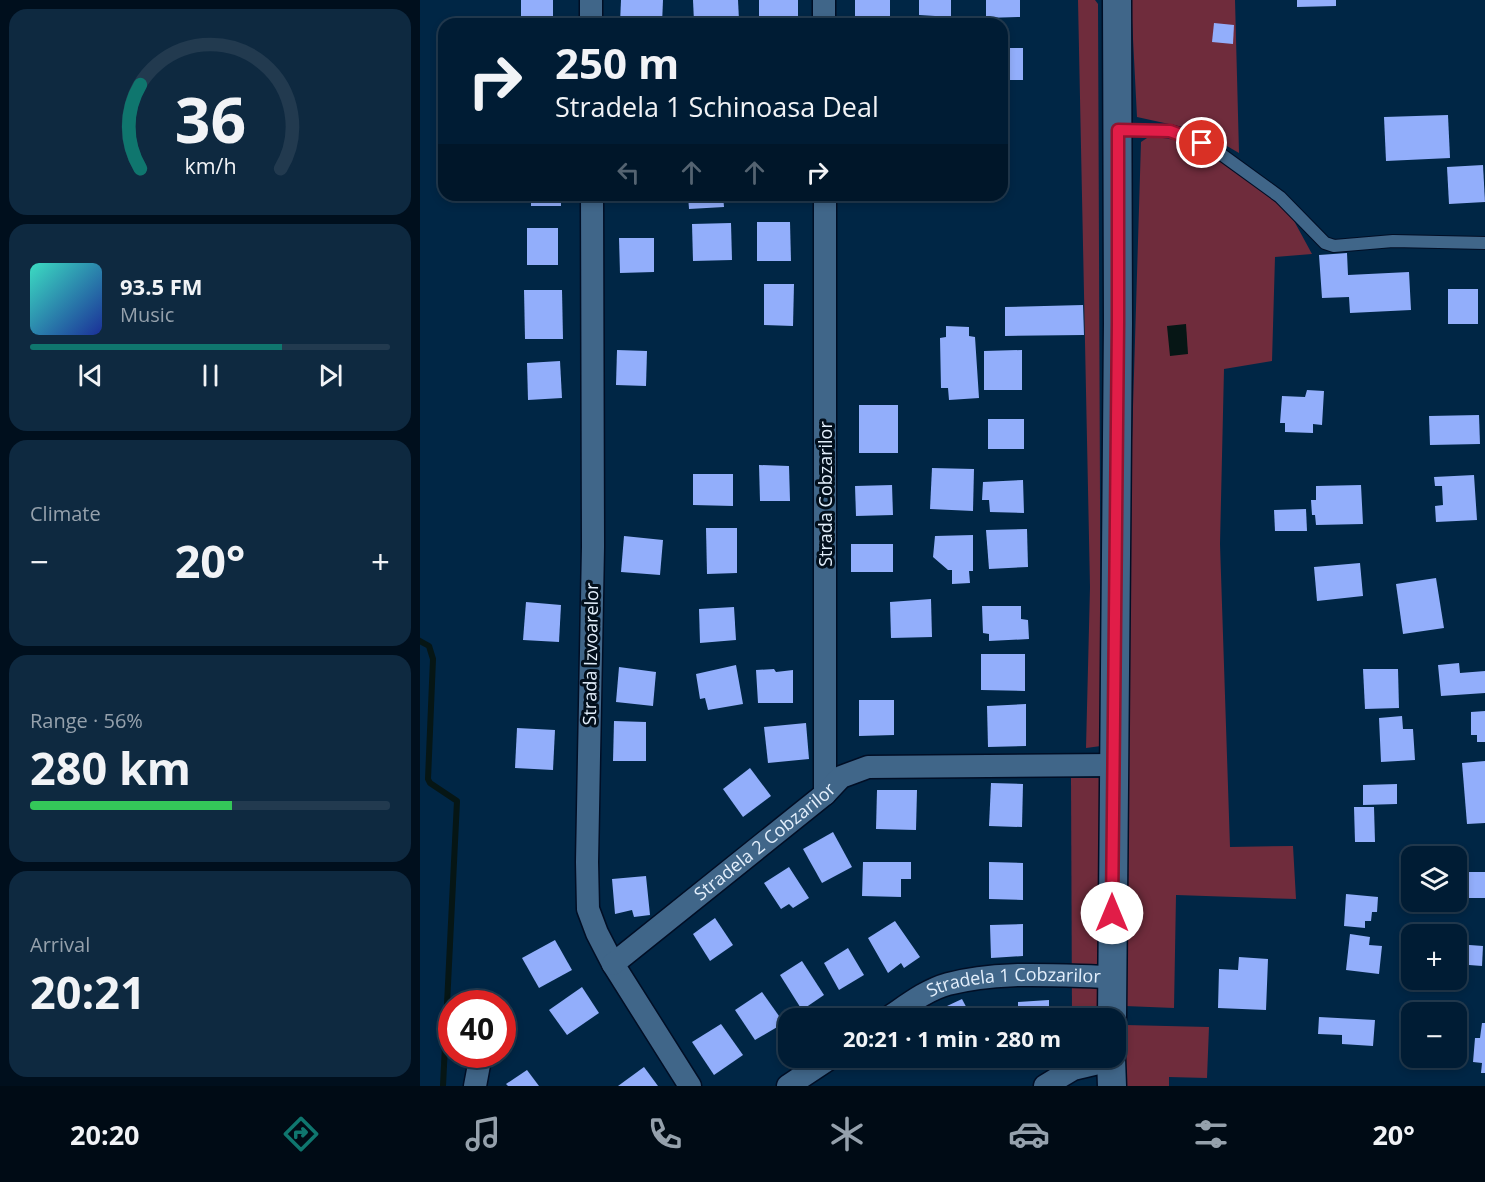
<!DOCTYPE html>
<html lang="en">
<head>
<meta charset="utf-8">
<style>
	:root { --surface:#001c34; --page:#0e2940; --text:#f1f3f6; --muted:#95a1ac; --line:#223a4f; --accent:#0f766e }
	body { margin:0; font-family:"Open Sans",sans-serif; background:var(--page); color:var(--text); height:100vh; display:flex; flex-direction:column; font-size:22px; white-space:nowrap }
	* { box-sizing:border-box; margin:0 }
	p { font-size:20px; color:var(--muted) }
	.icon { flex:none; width:33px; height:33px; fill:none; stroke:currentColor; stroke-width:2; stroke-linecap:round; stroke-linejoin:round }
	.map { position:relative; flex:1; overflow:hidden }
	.details { display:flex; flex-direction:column; gap:9px; padding:9px; background:#000f1d; width:420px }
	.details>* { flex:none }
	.banner { position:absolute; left:18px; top:18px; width:570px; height:183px; border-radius:18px; box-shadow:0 3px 9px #0003,0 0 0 2px var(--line); background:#001c34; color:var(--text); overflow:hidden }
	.buttons { position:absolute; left:981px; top:846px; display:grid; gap:12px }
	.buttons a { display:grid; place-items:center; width:66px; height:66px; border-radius:12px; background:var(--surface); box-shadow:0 3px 9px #0003,0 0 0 2px var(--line); font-size:30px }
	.speed { position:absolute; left:18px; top:990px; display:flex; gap:12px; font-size:30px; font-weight:700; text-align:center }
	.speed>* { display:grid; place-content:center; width:78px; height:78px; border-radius:50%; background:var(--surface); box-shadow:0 3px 9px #0003,0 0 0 2px var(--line); line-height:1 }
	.speed .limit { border:9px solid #d22; background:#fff; color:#111 }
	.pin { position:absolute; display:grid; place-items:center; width:51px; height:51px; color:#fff; margin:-26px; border:3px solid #fff; border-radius:50%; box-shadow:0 2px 6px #0007 }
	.me { position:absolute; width:66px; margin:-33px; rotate:0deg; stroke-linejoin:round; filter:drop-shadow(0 0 4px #0008) }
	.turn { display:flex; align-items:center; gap:21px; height:126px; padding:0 18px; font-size:27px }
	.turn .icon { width:78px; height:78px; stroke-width:2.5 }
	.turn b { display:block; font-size:42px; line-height:51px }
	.lanes { display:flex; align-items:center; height:57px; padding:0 18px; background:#0003; justify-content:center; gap:30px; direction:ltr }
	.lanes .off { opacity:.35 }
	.big { font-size:45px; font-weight:700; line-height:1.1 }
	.details .card { flex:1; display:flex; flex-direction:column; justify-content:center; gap:9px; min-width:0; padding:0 21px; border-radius:18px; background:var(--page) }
	.details .dial { align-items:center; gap:0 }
	.dial svg { height:156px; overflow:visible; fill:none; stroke:var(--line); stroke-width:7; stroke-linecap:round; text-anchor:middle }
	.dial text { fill:var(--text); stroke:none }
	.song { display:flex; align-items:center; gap:18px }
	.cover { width:72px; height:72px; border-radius:9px; background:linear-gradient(135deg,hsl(170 70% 55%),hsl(230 70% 35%)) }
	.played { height:6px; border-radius:3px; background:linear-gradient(90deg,var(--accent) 70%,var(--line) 70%) }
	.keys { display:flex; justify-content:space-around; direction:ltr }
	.heat { display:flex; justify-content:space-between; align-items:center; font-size:33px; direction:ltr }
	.charge { height:9px; border-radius:4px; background:linear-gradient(90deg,#34c759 56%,var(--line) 0) }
	.trip { position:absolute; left:358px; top:1008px; width:348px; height:60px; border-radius:18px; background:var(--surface); box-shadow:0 3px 9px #0003,0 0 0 2px var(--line); font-weight:700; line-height:60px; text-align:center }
	.tabs { display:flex; height:96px; justify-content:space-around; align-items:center; background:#000b15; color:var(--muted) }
	.tabs .icon { width:42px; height:42px }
	.tabs .active { color:var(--accent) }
	.tabs b { font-size:27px; color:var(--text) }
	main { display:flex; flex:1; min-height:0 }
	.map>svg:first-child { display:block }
	.green { fill:#6f2c3c }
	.water { fill:#061615 }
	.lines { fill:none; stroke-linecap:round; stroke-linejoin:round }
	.stream { stroke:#061615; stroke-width:6 }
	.building { fill:#92aefb }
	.service-casing { stroke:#000e25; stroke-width:14 }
	.minor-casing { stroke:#000e25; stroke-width:25 }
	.tertiary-casing { stroke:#000e25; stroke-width:31 }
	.service { stroke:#406689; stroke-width:12 }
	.minor { stroke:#406689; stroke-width:22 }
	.tertiary { stroke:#406689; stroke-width:28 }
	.route-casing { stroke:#92132f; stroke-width:15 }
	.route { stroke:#e11d48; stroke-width:10 }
	.labels { text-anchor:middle; stroke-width:6; stroke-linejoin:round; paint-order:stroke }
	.street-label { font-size:18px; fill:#e3effc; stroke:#020f1c }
</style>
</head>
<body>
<main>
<section class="details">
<div class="card dial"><svg viewBox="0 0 100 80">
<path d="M14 69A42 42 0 1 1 86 69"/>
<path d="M14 69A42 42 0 0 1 14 26" stroke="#0f766e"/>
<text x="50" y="56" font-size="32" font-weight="700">36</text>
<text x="50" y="72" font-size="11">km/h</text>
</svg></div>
<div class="card">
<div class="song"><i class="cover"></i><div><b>93.5 FM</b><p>Music</p></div></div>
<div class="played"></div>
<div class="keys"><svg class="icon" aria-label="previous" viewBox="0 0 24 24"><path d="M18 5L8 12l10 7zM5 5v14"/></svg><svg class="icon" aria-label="pause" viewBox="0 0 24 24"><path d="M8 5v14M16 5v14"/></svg><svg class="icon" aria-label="next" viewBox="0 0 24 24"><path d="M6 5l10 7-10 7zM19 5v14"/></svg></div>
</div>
<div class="card"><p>Climate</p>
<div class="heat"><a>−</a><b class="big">20°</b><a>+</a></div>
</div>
<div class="card"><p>Range · 56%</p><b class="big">280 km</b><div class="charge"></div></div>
<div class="card"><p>Arrival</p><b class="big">20:21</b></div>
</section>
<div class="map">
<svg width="1065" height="1086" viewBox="0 0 1065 1086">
	<rect width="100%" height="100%" fill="#002645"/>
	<g class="green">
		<path d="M658,0H675L678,4L681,746L666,748L670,587Z"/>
		<path d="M711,0H815L819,153L781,131L717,117Z"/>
		<path d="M730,136L768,142L810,167L858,204L873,219L892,254L855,257L852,361L804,369L800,544L810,847L873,846L876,899L756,895L754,1008L705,1006L709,539L721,142Z"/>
		<path d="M651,778H681V1018H652Z"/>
		<path d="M705,1025L789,1027L787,1078L749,1077V1086H706Z"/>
	</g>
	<path class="water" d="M766,324L768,354L750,356L747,326Z"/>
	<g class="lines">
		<path class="stream" d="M0,641L9,646L13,659L8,779L10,783L37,801L23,1086"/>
	</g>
	<g class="building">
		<rect x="101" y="0" width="32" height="20"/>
		<path d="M201,0H243L242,24L200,23Z"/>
		<path d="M273,0H318L319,20L274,22Z"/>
		<rect x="339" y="0" width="39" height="17"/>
		<path d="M435,0H470V21L435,20Z"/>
		<path d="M499,0H531V17L499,15Z"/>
		<path d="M566,0H600V17L566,18Z"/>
		<path d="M877,0H916V6L877,7Z"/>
		<path d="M794,23L814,25L813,44L792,42Z"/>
		<rect x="582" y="48" width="21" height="32"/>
		<path d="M1028,115L1030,158L966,161L964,117Z"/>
		<path d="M1063,165L1065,202L1029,204L1027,167Z"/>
		<rect x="111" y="195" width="30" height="11"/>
		<path d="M268,195H303L304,207L269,209Z"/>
		<path d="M337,222H370L371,261H337Z"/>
		<path d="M311,223L312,260L273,261L272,224Z"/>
		<rect x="107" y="228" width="31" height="37"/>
		<path d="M199,238H234V272L200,273Z"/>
		<path d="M927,253L928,275L989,272L991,310L930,313L929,297L902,298L899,255Z"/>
		<path d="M344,284H374L373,326L344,325Z"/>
		<rect x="1028" y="289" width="30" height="35"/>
		<path d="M104,290H142L143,339H105Z"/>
		<path d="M663,305L664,335L585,336V307Z"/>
		<path d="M526,326L549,327V336L555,337L559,398L529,400L528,388H521L520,338L526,337Z"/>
		<path d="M197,350L227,351L226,386L196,385Z"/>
		<path d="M602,350V390H564V351Z"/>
		<path d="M140,361L142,398L108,400L107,363Z"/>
		<path d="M887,390L904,391L902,425L893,424V433L865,432V423H860L862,396L885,397Z"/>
		<rect x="439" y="405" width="39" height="48"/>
		<path d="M1059,415L1060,444L1010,445L1009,416Z"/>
		<rect x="568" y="419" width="36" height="30"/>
		<path d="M339,465L369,466L370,501H340Z"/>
		<path d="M512,468L554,469L553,511L510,509Z"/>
		<path d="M273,474H313V506L273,505Z"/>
		<path d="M1054,475L1057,520L1016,522L1015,506L1023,505L1022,486H1015L1014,477Z"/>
		<path d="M603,480L604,513L570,512L569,500H562L563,482Z"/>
		<path d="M472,485L473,515L436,516L435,486Z"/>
		<path d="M941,485L943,524L896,525L895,515H892L891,500H896V486Z"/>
		<path d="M886,509L887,531H855L854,510Z"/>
		<path d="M286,528H317V573L287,574Z"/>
		<path d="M607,529L608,567L569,569L566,530Z"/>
		<path d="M553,535V571H549L550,583L532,584V570H528L513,557L515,536Z"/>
		<path d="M204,536L243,540L240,575L201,572Z"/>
		<rect x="431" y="544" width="42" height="28"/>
		<path d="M940,563L943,596L897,601L894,567Z"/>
		<path d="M1016,578L1024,628L983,634L976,584Z"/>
		<path d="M511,599L512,637L471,638L470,602Z"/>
		<path d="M106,602L141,605L139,642L103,640Z"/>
		<path d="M562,606H601V619L608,620L609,639L569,641V634L563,633Z"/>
		<path d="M314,607L316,640L280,643L279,609Z"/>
		<path d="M561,654H605V691L561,690Z"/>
		<path d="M1039,663L1040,673L1065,671V693L1021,696L1018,665Z"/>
		<path d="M316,665L323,704L288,710L285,698L280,699L276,674Z"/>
		<path d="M199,667L236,672L233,706L196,702Z"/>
		<path d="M354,669L356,672L373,670V703H338L336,670Z"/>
		<path d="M943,669H978L979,708L945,709Z"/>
		<path d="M439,700H474V735L439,736Z"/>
		<path d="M606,704V746L568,747L567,706Z"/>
		<path d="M1065,711V742H1057V735H1051V712Z"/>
		<path d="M982,716L983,729H993L995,760L961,762L959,718Z"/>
		<path d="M194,721L226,722V761H193Z"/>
		<path d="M386,723L389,759L348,763L344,727Z"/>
		<path d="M97,728L135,730L133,770L95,768Z"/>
		<path d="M1065,761V823L1047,824L1042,763Z"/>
		<path d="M330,768L351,796L323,817L303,789Z"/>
		<path d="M571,783L603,784L602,827L569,826Z"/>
		<path d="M977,784V804L943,805V785Z"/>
		<path d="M457,790H497L496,830L456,829Z"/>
		<path d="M934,807H954L955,842H935Z"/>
		<path d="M413,832L432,867L402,883L383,849Z"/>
		<path d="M443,862H491V879H481V897L442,896Z"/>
		<path d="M569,862L603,863V900L569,899Z"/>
		<path d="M369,867L389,898L373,908L369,904L361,909L344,883Z"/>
		<rect x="1040" y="872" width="25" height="26"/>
		<path d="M226,876L230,915L214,917L212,910L195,914L192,879Z"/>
		<path d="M926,894L958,897L957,912H952L951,921H945V928L924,926Z"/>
		<path d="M295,918L313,945L290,961L273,934Z"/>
		<path d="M475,921L500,957L484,968L481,963L468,973L448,938Z"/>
		<path d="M603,924V956L571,958L570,925Z"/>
		<path d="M930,934L950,937L949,945L962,946L959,974L926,970Z"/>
		<path d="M135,940L152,970L119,988L102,958Z"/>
		<path d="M1036,944L1063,946L1062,966L1036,964Z"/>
		<path d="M428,948L444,975L419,990L404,963Z"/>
		<path d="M819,957L848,959L846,1010L798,1008L799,969L818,970Z"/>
		<path d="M382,961L404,995L382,1010L360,975Z"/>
		<path d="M162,987L179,1013L147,1035L129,1010Z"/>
		<path d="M342,992L364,1023L335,1040L315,1010Z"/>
		<path d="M542,999L552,1018H515L512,1013Z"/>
		<path d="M629,1000V1018H598V1002Z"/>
		<path d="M899,1017L955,1020L953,1046L922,1044V1035L898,1034Z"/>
		<path d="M1062,1023H1065V1073H1061L1062,1063L1053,1062L1055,1038H1060Z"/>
		<path d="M301,1024L323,1055L294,1075L272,1042Z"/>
		<path d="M224,1067L238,1086H198Z"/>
		<path d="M107,1070L119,1086H88L86,1084Z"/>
	</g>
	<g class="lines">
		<g class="service-casing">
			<path id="service" d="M698,130L750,131L770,137L794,149L860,197L905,243L914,246L973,241L1065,243"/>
		</g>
		<g class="minor-casing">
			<g id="minor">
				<path d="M171,0V24"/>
				<path d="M404,0V24"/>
				<path d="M172,195L173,547L167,862L168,909L177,933L193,964L270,1086"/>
				<path d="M405,195V794"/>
				<path id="s1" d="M193,964L405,794L421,777L448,767L694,765"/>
				<path id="s2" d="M468,1018C486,1006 506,990 528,984C581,970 639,976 693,977"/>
				<path d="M55,1086L61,1054"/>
				<path d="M368,1086L410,1058"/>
				<path d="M625,1086L653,1069L691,1060"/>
			</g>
		</g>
		<g class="tertiary-casing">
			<g id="tertiary">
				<path d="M692,1018L698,323L697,0"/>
				<path d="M691,1058L692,1086"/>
			</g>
		</g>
		<use href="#service" class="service"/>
		<use href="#minor" class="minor"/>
		<use href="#tertiary" class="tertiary"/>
	</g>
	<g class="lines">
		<g class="route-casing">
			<path id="route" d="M692,913L698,323V130L750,131L782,143"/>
		</g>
		<use href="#route" class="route"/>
	</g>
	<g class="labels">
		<g class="street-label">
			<text transform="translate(406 494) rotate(-90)" y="6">Strada Cobzarilor</text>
			<text transform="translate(171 654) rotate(-89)" y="6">Strada Izvoarelor</text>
			<text dy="6" stroke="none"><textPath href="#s1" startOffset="195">Stradela 2 Cobzarilor</textPath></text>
			<text dy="6" stroke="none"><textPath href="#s2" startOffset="135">Stradela 1 Cobzarilor</textPath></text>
		</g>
	</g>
</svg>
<div class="buttons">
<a><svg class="icon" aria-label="layers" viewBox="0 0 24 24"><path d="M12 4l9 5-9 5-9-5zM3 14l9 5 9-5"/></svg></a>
<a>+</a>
<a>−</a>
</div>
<div class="speed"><div class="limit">40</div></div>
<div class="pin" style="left:782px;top:143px;background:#d93025"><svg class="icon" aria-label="arrive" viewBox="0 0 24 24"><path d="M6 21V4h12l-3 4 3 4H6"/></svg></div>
<svg class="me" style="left:692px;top:913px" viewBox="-20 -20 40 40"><circle r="19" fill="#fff"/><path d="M0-13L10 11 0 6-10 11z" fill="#e11d48"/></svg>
<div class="trip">20:21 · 1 min · 280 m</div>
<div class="banner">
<div class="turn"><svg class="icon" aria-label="right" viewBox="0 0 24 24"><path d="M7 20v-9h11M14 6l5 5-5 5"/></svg><div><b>250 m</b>Stradela 1 Schinoasa Deal</div></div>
<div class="lanes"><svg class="icon off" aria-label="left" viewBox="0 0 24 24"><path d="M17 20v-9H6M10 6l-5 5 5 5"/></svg><svg class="icon off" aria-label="ahead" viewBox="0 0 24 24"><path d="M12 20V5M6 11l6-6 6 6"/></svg><svg class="icon off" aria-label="ahead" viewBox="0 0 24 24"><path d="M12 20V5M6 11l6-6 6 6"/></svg><svg class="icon" aria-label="right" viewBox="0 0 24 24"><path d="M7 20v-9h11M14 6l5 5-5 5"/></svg></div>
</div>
</div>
</main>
<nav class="tabs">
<b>20:20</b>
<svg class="icon active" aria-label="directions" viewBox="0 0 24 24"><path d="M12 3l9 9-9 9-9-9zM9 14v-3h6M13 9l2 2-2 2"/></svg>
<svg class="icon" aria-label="music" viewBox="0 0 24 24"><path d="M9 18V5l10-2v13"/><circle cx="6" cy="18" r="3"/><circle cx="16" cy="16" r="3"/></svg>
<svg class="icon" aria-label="phone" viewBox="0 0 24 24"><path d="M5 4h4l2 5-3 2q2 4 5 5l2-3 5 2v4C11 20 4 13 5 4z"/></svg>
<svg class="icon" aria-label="climate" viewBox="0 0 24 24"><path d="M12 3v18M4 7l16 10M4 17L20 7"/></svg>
<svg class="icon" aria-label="car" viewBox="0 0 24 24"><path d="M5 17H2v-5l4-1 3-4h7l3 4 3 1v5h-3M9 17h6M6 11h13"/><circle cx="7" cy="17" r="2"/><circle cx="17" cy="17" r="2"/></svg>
<svg class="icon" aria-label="filters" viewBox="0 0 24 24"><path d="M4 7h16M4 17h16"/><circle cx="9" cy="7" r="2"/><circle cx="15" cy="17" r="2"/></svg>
<b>20°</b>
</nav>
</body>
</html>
